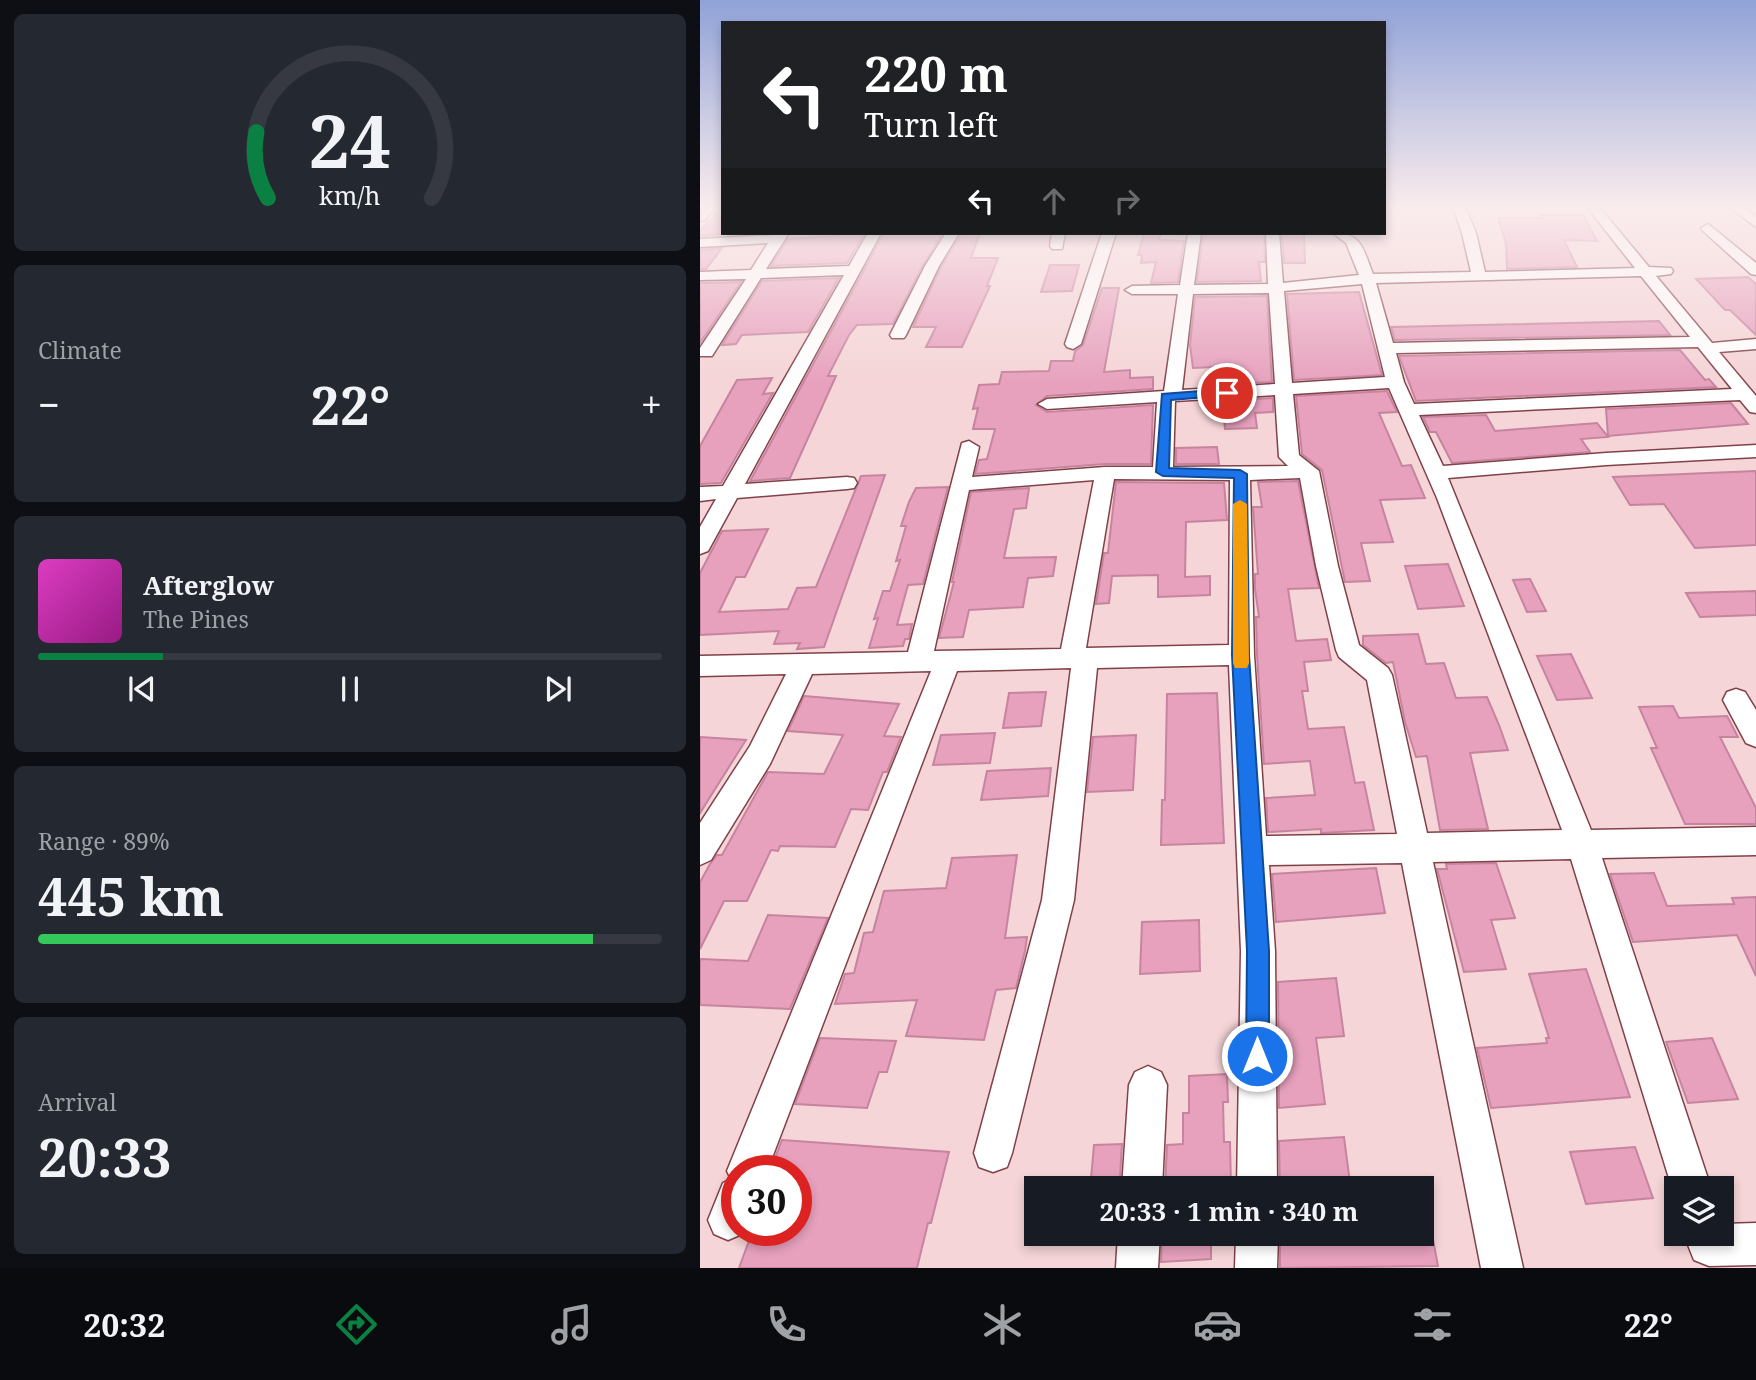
<!DOCTYPE html>
<html lang="en">
<head>
<meta charset="utf-8">
<style>
	:root { --surface:#171b24; --page:#242831; --text:#f1f3f6; --muted:#9ea1a6; --line:#363941; --accent:#0b8043 }
	body { margin:0; font-family:"Noto Serif",serif; background:var(--page); color:var(--text); height:100vh; display:flex; flex-direction:column; font-size:26px; white-space:nowrap }
	* { box-sizing:border-box; margin:0 }
	p { font-size:23px; color:var(--muted) }
	.icon { flex:none; width:38px; height:38px; fill:none; stroke:currentColor; stroke-width:2; stroke-linecap:round; stroke-linejoin:round }
	.map { position:relative; flex:1; overflow:hidden }
	.drawer { display:flex; flex-direction:column; gap:14px; padding:14px; background:#0d0f14; width:700px }
	.drawer>* { flex:none }
	.top-card { position:absolute; left:21px; top:21px; width:665px; height:214px; border-radius:0px; box-shadow:0 4px 10px #0003; background:#202124; color:#fff; overflow:hidden }
	.buttons { position:absolute; left:964px; top:1176px; display:grid; gap:14px }
	.buttons a { display:grid; place-items:center; width:70px; height:70px; border-radius:0px; background:var(--surface); box-shadow:0 4px 10px #0003; font-size:35px }
	.speed { position:absolute; left:21px; top:1155px; display:flex; gap:14px; font-size:35px; font-weight:700; text-align:center }
	.speed>* { display:grid; place-content:center; width:91px; height:91px; border-radius:50%; background:var(--surface); box-shadow:0 4px 10px #0003; line-height:1 }
	.speed .limit { border:10px solid #d22; background:#fff; color:#111 }
	.pin { position:absolute; display:grid; place-items:center; width:60px; height:60px; color:#fff; margin:-30px; border:4px solid #fff; border-radius:50%; box-shadow:0 2px 7px #0007 }
	.me { position:absolute; width:77px; margin:-38px; rotate:0deg; stroke-linejoin:round; filter:drop-shadow(0 0 5px #0008) }
	.turn { display:flex; align-items:center; gap:24px; height:147px; padding:0 28px; font-size:32px }
	.turn .icon { width:91px; height:91px; stroke-width:2.5 }
	.turn b { display:block; font-size:49px; line-height:60px }
	.lanes { display:flex; align-items:center; height:66px; padding:0 28px; background:#0003; justify-content:center; gap:35px; direction:ltr }
	.lanes .off { opacity:.35 }
	.big { font-size:52px; font-weight:700; line-height:1.1 }
	.drawer .widget { flex:1; display:flex; flex-direction:column; justify-content:center; gap:10px; min-width:0; padding:0 24px; border-radius:10px; background:var(--page) }
	.drawer .dial { align-items:center; gap:0 }
	.dial svg { height:182px; overflow:visible; fill:none; stroke:var(--line); stroke-width:7; stroke-linecap:round; text-anchor:middle }
	.dial text { fill:var(--text); stroke:none }
	.song { display:flex; align-items:center; gap:21px }
	.cover { width:84px; height:84px; border-radius:10px; background:linear-gradient(135deg,hsl(310 70% 55%),hsl(310 70% 35%)) }
	.played { height:7px; border-radius:4px; background:linear-gradient(90deg,var(--accent) 20%,var(--line) 20%) }
	.keys { display:flex; justify-content:space-around; direction:ltr }
	.heat { display:flex; justify-content:space-between; align-items:center; font-size:38px; direction:ltr }
	.charge { height:10px; border-radius:5px; background:linear-gradient(90deg,#34c759 89%,var(--line) 0) }
	.trip { position:absolute; left:324px; top:1176px; width:410px; height:70px; border-radius:0px; background:var(--surface); box-shadow:0 4px 10px #0003; font-weight:700; line-height:70px; text-align:center }
	.menu { display:flex; height:112px; justify-content:space-around; align-items:center; background:#090b0e; color:var(--muted) }
	.menu .icon { width:49px; height:49px }
	.menu .on { color:var(--accent) }
	.menu b { font-size:32px; color:var(--text) }
	main { display:flex; flex:1; min-height:0 }
	.map>svg:first-child { display:block }
	.building { fill:#e7a1bd; stroke:#c6849f; stroke-width:2 }
	.lines { fill:none; stroke-linecap:round; stroke-linejoin:round }
	.minor-casing { stroke:#814148; stroke-width:3 }
	.minor { fill:#fff; fill-rule:evenodd }
	.route { fill:#1a73e8; stroke:#114b97; stroke-width:2 }
	.slow { fill:#f59e0b }
</style>
</head>
<body>
<main>
<section class="drawer">
<div class="widget dial"><svg viewBox="0 0 100 80">
<path d="M14 69A42 42 0 1 1 86 69"/>
<path d="M14 69A42 42 0 0 1 9 40" stroke="#0b8043"/>
<text x="50" y="56" font-size="32" font-weight="700">24</text>
<text x="50" y="72" font-size="11">km/h</text>
</svg></div>
<div class="widget"><p>Climate</p>
<div class="heat"><a>−</a><b class="big">22°</b><a>+</a></div>
</div>
<div class="widget">
<div class="song"><i class="cover"></i><div><b>Afterglow</b><p>The Pines</p></div></div>
<div class="played"></div>
<div class="keys"><svg class="icon" aria-label="previous" viewBox="0 0 24 24"><path d="M18 5L8 12l10 7zM5 5v14"/></svg><svg class="icon" aria-label="pause" viewBox="0 0 24 24"><path d="M8 5v14M16 5v14"/></svg><svg class="icon" aria-label="next" viewBox="0 0 24 24"><path d="M6 5l10 7-10 7zM19 5v14"/></svg></div>
</div>
<div class="widget"><p>Range · 89%</p><b class="big">445 km</b><div class="charge"></div></div>
<div class="widget"><p>Arrival</p><b class="big">20:33</b></div>
</section>
<div class="map">
<svg width="1056" height="1268" viewBox="0 0 1056 1268">
	<rect width="100%" height="100%" fill="#f5d5d7"/>
	<g class="building">
		<path d="M23,207V233H35L0,236V231Z"/>
		<path d="M841,215H883L897,241L864,240L877,267L807,269L806,243L798,218H843Z"/>
		<path d="M139,233H165L147,263L71,266L88,239L137,236Z"/>
		<path d="M184,233H243L223,265L193,324L157,325L149,335L128,376H136L90,478L50,481Z"/>
		<path d="M262,233H280L271,258H298L287,286H290L262,347H226L236,327H213L241,267Z"/>
		<path d="M444,233H461L459,240L484,241L478,282L451,283L456,262L441,263L442,255H438Z"/>
		<path d="M503,233H564L565,262H559L561,281L497,282Z"/>
		<path d="M582,233H604L605,263H584Z"/>
		<path d="M22,248L6,269H0V250Z"/>
		<path d="M350,265H379L372,291L341,292Z"/>
		<path d="M1048,277L1056,284V335L1030,310H1025L996,279Z"/>
		<path d="M139,278L108,332L42,335L36,344L22,345L62,281Z"/>
		<path d="M41,282L0,343V283Z"/>
		<path d="M402,288H419L404,372L430,370V378L453,377V389L347,396L336,405L347,412L453,405L451,464H405L275,474L279,460L287,459L295,429H273L278,408L273,409L279,385L299,384L302,372L349,371L351,361H373L375,351L383,345Z"/>
		<path d="M659,292L682,375L594,380L587,294Z"/>
		<path d="M567,296L572,382L516,384L514,367L493,368L490,345L495,297Z"/>
		<path d="M959,321L970,335L695,340L691,327Z"/>
		<path d="M980,350L1005,380L1009,379L1016,387L716,401L699,356Z"/>
		<path d="M72,378L63,394L73,393L21,483L0,484V446L37,380Z"/>
		<path d="M687,391L697,412L679,413L702,466L711,465L725,498L680,500L693,542L661,543L670,581L645,582L622,470L602,454L596,396Z"/>
		<path d="M573,398V412L555,413L557,428L525,429L522,401Z"/>
		<path d="M1031,403L1048,424L908,436L906,409Z"/>
		<path d="M786,415L795,431L897,423L908,437L881,439L890,452L752,463L736,432H730L723,417Z"/>
		<path d="M517,447L519,464H476V448Z"/>
		<path d="M1056,471V545L995,548L964,504L930,505L913,477Z"/>
		<path d="M185,475L124,647L97,649L100,643L74,644L79,631L0,635V573L22,531L68,529L45,577H36L19,612L88,609L97,588L116,587L161,476Z"/>
		<path d="M598,481L619,588L588,589L596,641L627,639L631,660L604,662L608,691H602L608,729L644,727L655,783L664,782L674,830L621,833V829L568,832L566,798L615,795L610,761L564,764L557,655L556,617H559L555,589V574H558L553,507H562L558,482Z"/>
		<path d="M416,482L524,483L527,520L486,522L485,577L510,576V595L458,597V575L412,576L409,603L396,604L404,553H408Z"/>
		<path d="M248,487L223,584L208,585L197,625L212,624L209,639H205L203,646L169,648L178,618L174,619L183,591H190L200,560L196,561L206,526H201L209,502L216,488Z"/>
		<path d="M329,488L326,508L314,509L304,558L356,557L353,576L328,578L323,607L269,610L263,637L239,638L254,582H252L271,492Z"/>
		<path d="M748,564L764,606L718,609L705,566Z"/>
		<path d="M830,579L846,611L827,612L813,580Z"/>
		<path d="M1056,591V615L1000,617L986,593Z"/>
		<path d="M718,634L726,664L744,663L756,698L787,697L799,725L808,750L770,753L788,829L740,830L727,756L716,757L705,722L693,662L686,663L663,645V636Z"/>
		<path d="M871,654L892,698L857,700L837,656Z"/>
		<path d="M346,692L341,726L303,728L309,693Z"/>
		<path d="M517,693L524,843L461,845L462,800H465L467,694Z"/>
		<path d="M104,696L199,704L184,736L201,737L187,772H183L168,810L151,809L135,847L80,846L78,851L71,850L47,901H24L0,949V882L10,864L17,855H22L68,772L124,774L143,735L88,731Z"/>
		<path d="M973,706L979,718L1027,716L1038,737H1020L1056,808V824H985L951,748H957L939,707Z"/>
		<path d="M295,733L290,763L233,765L241,735Z"/>
		<path d="M436,735L433,790L387,792L393,737Z"/>
		<path d="M0,737L46,740L0,813Z"/>
		<path d="M351,768L348,796L281,800L287,771Z"/>
		<path d="M317,855L305,938L327,937L325,951L316,988L296,990L284,1040L206,1036L217,1000L135,1004L145,974L154,973L164,933L173,932L184,891L246,888L252,858Z"/>
		<path d="M796,863L815,918L791,920L806,969L764,972L737,869H747L746,864Z"/>
		<path d="M676,868L685,913L576,922L572,874Z"/>
		<path d="M954,873L967,906L1034,904L1032,898L1056,897V976L1037,935L933,942L910,874Z"/>
		<path d="M68,915L128,918L90,1009L0,1005V959L48,961Z"/>
		<path d="M499,920L500,971L440,974L442,922Z"/>
		<path d="M886,969L930,1097L791,1108L777,1048L847,1043L846,1038H849L829,974Z"/>
		<path d="M636,978L644,1036L616,1038L625,1104L579,1108L578,982Z"/>
		<path d="M120,1038L196,1041L187,1072H179L167,1108L95,1104Z"/>
		<path d="M1012,1038L1038,1099L988,1103L966,1042Z"/>
		<path d="M527,1074L528,1102H523L524,1142H530L531,1188H465L467,1145L483,1144V1113H489V1076Z"/>
		<path d="M644,1137L650,1183L580,1188L579,1141Z"/>
		<path d="M82,1140L249,1152L231,1223H228L217,1268H39L53,1230H96V1171H70Z"/>
		<path d="M422,1144L420,1177L391,1179L394,1145Z"/>
		<path d="M935,1147L953,1198L886,1204L870,1152Z"/>
		<path d="M462,1234H511V1259L461,1262Z"/>
		<path d="M580,1234H732L738,1266L580,1268Z"/>
	</g>
	<g class="lines">
		<g class="minor-casing">
			<g id="minor">
				<path d="M2,207H14L5,220L0,221Z"/>
				<path d="M753,207H765L776,233L785,272L935,268L887,207H899L949,267L971,268L973,271L971,274L956,276L1012,343L1056,339V349L1019,352L1056,396V413L1050,412L1040,400L719,415L743,466L906,453L1056,445V457L906,465L748,478L891,830L1056,827V855L902,858L1011,1188H976V1201L871,859L733,862L823,1268H781L702,863L569,865L575,951L577,1188H537L541,951L529,665L397,668L374,900L312,1153L307,1167L293,1172L279,1167L274,1153L342,900L371,668L257,671L67,1171H37V1230H44L42,1234L28,1240L14,1234L8,1220L23,1183L31,1179L27,1171L231,671L112,674L70,764L11,860L0,865V823L50,746L86,674L0,676V656L208,652L262,443L269,441L279,447L272,477L405,467H453L457,402L347,409L338,404L347,399L464,391L478,294H432L425,290L432,286L480,285L488,233H501L494,285L568,284L566,233H579L583,283L659,275L646,243L633,233C663,233 663,250 673,274L771,272L762,233ZM941,276L990,337L693,343L676,283ZM662,284L685,377L592,383L584,291ZM569,293L575,384L482,390L493,294ZM998,347L1032,389L714,404L704,382L696,353ZM689,388L737,498L862,830L727,833L692,675L688,668L659,645L638,566L619,471L599,455L593,394ZM575,395L579,457L588,466L473,467L475,401ZM600,478L616,566L636,650L639,657L667,680L697,834L566,836L554,655L550,480ZM414,479L530,480L529,645L386,648ZM394,480L361,649L234,651L269,490Z"/>
				<path d="M1029,207H1043L1056,217V227Z"/>
				<path d="M1008,224L1056,263V275L1051,274L1003,231L1001,228Z"/>
				<path d="M76,233H89L66,269L149,266L168,233H181L45,484L147,477L154,478L157,483L154,488L147,489L37,498L8,551L0,554V527L16,499L0,501V487L23,486L144,275L61,278L12,356H0V348L46,279L0,280V272L51,270L68,243L0,247V239L74,235Z"/>
				<path d="M246,233H259L239,266L206,335L204,338H192L190,335L225,266Z"/>
				<path d="M352,233H365L362,249H352L350,246Z"/>
				<path d="M402,233H416L381,344L373,349L367,347L365,344Z"/>
				<path d="M1036,689L1045,692L1056,710V747L1046,743L1023,700L1027,692Z"/>
				<path d="M448,1066L461,1072L467,1085L462,1188H422L429,1085L435,1072Z"/>
				<path d="M1056,1223V1265L1009,1266L994,1260L988,1245L993,1234H1022V1224Z"/>
				<path d="M418,1234H460L458,1268H416Z"/>
				<path d="M536,1234H578L577,1268H535Z"/>
			</g>
		</g>
		<use href="#minor" class="minor"/>
	</g>
	<linearGradient id="sky" x2="0" y2="1"><stop stop-color="#90a2d8"/><stop offset="0.54" stop-color="#faeced"/><stop offset="1" stop-color="#faeced" stop-opacity="0"/></linearGradient>
	<rect width="1056" height="384" fill="url(#sky)"/>
	<path class="route" d="M527,389L531,390V395L471,400L469,468L540,470L547,474L549,655L569,951V1056L566,1065L557,1068L549,1065L546,1056L547,951L532,655L534,478L463,476L456,472L462,394Z"/>
	<path class="slow" d="M540,500L547,504L549,663L547,668H535L533,663V504Z"/>
</svg>
<div class="buttons">
<a><svg class="icon" aria-label="layers" viewBox="0 0 24 24"><path d="M12 4l9 5-9 5-9-5zM3 14l9 5 9-5"/></svg></a>
</div>
<div class="speed"><div class="limit">30</div></div>
<div class="pin" style="left:527px;top:393px;background:#d93025"><svg class="icon" aria-label="arrive" viewBox="0 0 24 24"><path d="M6 21V4h12l-3 4 3 4H6"/></svg></div>
<svg class="me" style="left:557px;top:1056px" viewBox="-20 -20 40 40"><circle r="17" fill="#1a73e8" stroke="#fff" stroke-width="3"/><path d="M0-11L8 9 0 5-8 9z" fill="#fff"/></svg>
<div class="trip">20:33 · 1 min · 340 m</div>
<div class="top-card">
<div class="turn"><svg class="icon" aria-label="left" viewBox="0 0 24 24"><path d="M17 20v-9H6M10 6l-5 5 5 5"/></svg><div><b>220 m</b>Turn left</div></div>
<div class="lanes"><svg class="icon" aria-label="left" viewBox="0 0 24 24"><path d="M17 20v-9H6M10 6l-5 5 5 5"/></svg><svg class="icon off" aria-label="ahead" viewBox="0 0 24 24"><path d="M12 20V5M6 11l6-6 6 6"/></svg><svg class="icon off" aria-label="right" viewBox="0 0 24 24"><path d="M7 20v-9h11M14 6l5 5-5 5"/></svg></div>
</div>
</div>
</main>
<nav class="menu">
<b>20:32</b>
<svg class="icon on" aria-label="directions" viewBox="0 0 24 24"><path d="M12 3l9 9-9 9-9-9zM9 14v-3h6M13 9l2 2-2 2"/></svg>
<svg class="icon" aria-label="music" viewBox="0 0 24 24"><path d="M9 18V5l10-2v13"/><circle cx="6" cy="18" r="3"/><circle cx="16" cy="16" r="3"/></svg>
<svg class="icon" aria-label="phone" viewBox="0 0 24 24"><path d="M5 4h4l2 5-3 2q2 4 5 5l2-3 5 2v4C11 20 4 13 5 4z"/></svg>
<svg class="icon" aria-label="climate" viewBox="0 0 24 24"><path d="M12 3v18M4 7l16 10M4 17L20 7"/></svg>
<svg class="icon" aria-label="car" viewBox="0 0 24 24"><path d="M5 17H2v-5l4-1 3-4h7l3 4 3 1v5h-3M9 17h6M6 11h13"/><circle cx="7" cy="17" r="2"/><circle cx="17" cy="17" r="2"/></svg>
<svg class="icon" aria-label="filters" viewBox="0 0 24 24"><path d="M4 7h16M4 17h16"/><circle cx="9" cy="7" r="2"/><circle cx="15" cy="17" r="2"/></svg>
<b>22°</b>
</nav>
</body>
</html>
